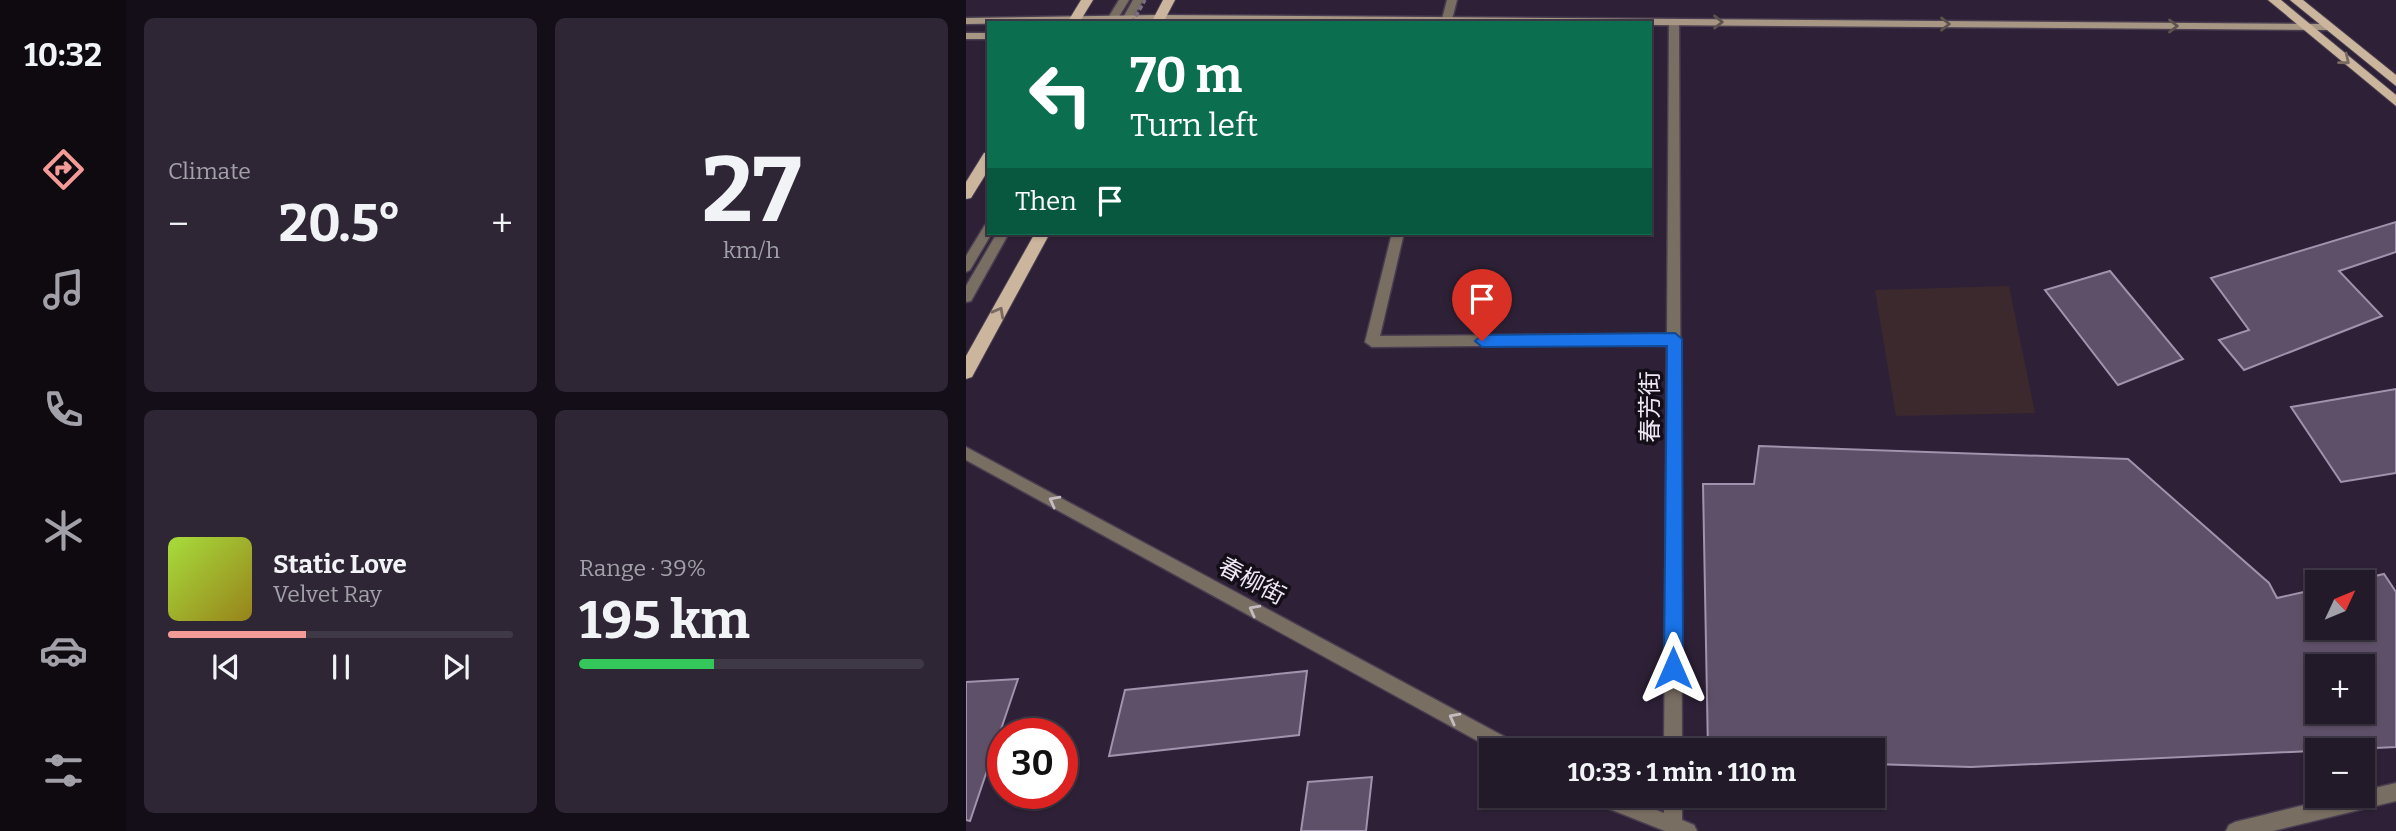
<!DOCTYPE html>
<html lang="en">
<head>
<meta charset="utf-8">
<style>
	:root { --surface:#221929; --page:#2e2635; --text:#f1f3f6; --muted:#a2a0a8; --line:#3f3846; --accent:#f59b97 }
	body { margin:0; font-family:Bitter,"Noto Sans SC",serif; background:var(--page); color:var(--text); height:100vh; display:flex; flex-direction:column; font-size:26px; white-space:nowrap }
	* { box-sizing:border-box; margin:0 }
	p { font-size:23px; color:var(--muted) }
	.icon { flex:none; width:38px; height:38px; fill:none; stroke:currentColor; stroke-width:2; stroke-linecap:round; stroke-linejoin:round }
	.map { position:relative; flex:1; overflow:hidden }
	.sheet { display:flex; flex-direction:column; gap:18px; padding:18px; background:#130e17; width:840px }
	.sheet>* { flex:none }
	.top-card { position:absolute; left:21px; top:21px; width:665px; height:214px; border-radius:0px; box-shadow:0 2px 5px #0004,0 0 0 2px var(--line); background:#0b6e4f; color:#fff; overflow:hidden }
	.needle { width:46px; rotate:46deg }
	.tools { position:absolute; left:1339px; top:570px; display:grid; gap:14px }
	.tools a { display:grid; place-items:center; width:70px; height:70px; border-radius:0px; background:var(--surface); box-shadow:0 2px 5px #0004,0 0 0 2px var(--line); font-size:35px }
	.speed { position:absolute; left:21px; top:718px; display:flex; gap:14px; font-size:35px; font-weight:700; text-align:center }
	.speed>* { display:grid; place-content:center; width:91px; height:91px; border-radius:50%; background:var(--surface); box-shadow:0 2px 5px #0004,0 0 0 2px var(--line); line-height:1 }
	.speed .limit { border:10px solid #d22; background:#fff; color:#111 }
	.pin { position:absolute; display:grid; place-items:center; width:60px; height:60px; color:#fff; margin:-72px -30px; border-radius:50% 50% 50% 0; rotate:-45deg; box-shadow:0 0 7px #0007 }
	.pin .icon { rotate:45deg }
	.me { position:absolute; width:77px; margin:-38px; rotate:0deg; stroke-linejoin:round; filter:drop-shadow(0 0 5px #0008) }
	.turn { display:flex; align-items:center; gap:24px; height:147px; padding:0 28px; font-size:32px }
	.turn .icon { width:91px; height:91px; stroke-width:2.5 }
	.turn b { display:block; font-size:49px; line-height:60px }
	.then { display:flex; align-items:center; height:66px; padding:0 28px; background:#0003; gap:14px; font-size:26px }
	.big { font-size:52px; font-weight:700; line-height:1.1 }
	.sheet .card { flex:1; display:flex; flex-direction:column; justify-content:center; gap:10px; min-width:0; padding:0 24px; border-radius:10px; background:var(--page) }
	.sheet .dial { align-items:center; gap:0 }
	.dial b { font-size:91px; line-height:1 }
	.song { display:flex; align-items:center; gap:21px }
	.cover { width:84px; height:84px; border-radius:10px; background:linear-gradient(135deg,hsl(80 70% 55%),hsl(50 70% 35%)) }
	.played { height:7px; border-radius:4px; background:linear-gradient(90deg,var(--accent) 40%,var(--line) 40%) }
	.keys { display:flex; justify-content:space-around; direction:ltr }
	.heat { display:flex; justify-content:space-between; align-items:center; font-size:38px; direction:ltr }
	.charge { height:10px; border-radius:5px; background:linear-gradient(90deg,#34c759 39%,var(--line) 0) }
	.sheet .tiles { flex:1; display:grid; gap:18px; grid-template-columns:repeat(2,1fr) }
	.trip { position:absolute; left:513px; top:738px; width:406px; height:70px; border-radius:0px; background:var(--surface); box-shadow:0 2px 5px #0004,0 0 0 2px var(--line); font-weight:700; line-height:70px; text-align:center }
	main { display:flex; flex:1; min-height:0 }
	.dock { display:flex; flex-direction:column; width:126px; justify-content:space-around; align-items:center; background:#0e0a10; color:var(--muted) }
	.dock .icon { width:49px; height:49px }
	.dock .current { color:var(--accent) }
	.dock b { font-size:32px; color:var(--text) }
	.map>svg:first-child { display:block }
	.education { fill:#3c292e }
	.building { fill:#5e5068; stroke:#a192ad; stroke-width:2; fill-rule:evenodd }
	.lines { fill:none; stroke-linecap:round; stroke-linejoin:round }
	.service-casing { stroke:#493d51; stroke-width:3 }
	.minor-casing { stroke:#493d51; stroke-width:3 }
	.secondary-casing { stroke:#493d51; stroke-width:3 }
	.primary-casing { stroke:#493d51; stroke-width:2 }
	.service { fill:#796e62; fill-rule:evenodd }
	.minor { fill:#796e62; fill-rule:evenodd }
	.secondary { fill:#a79683; fill-rule:evenodd }
	.primary { fill:#cbb59d; fill-rule:evenodd }
	.path-bridge { stroke:#7b7083; stroke-width:3.5; stroke-dasharray:5 2.5; stroke-linecap:butt }
	.oneway { stroke:#5d524d }
	.oneway2 { stroke:#786a61 }
	.oneway3 { stroke:#c5bcc1 }
	.route { fill:#1a73e8; stroke:#114b97; stroke-width:2 }
	.labels { text-anchor:middle; stroke-width:7; stroke-linejoin:round; paint-order:stroke }
	.street-label { font-size:24px; fill:#eee6f4; stroke:#130e17 }
</style>
</head>
<body>
<main>
<nav class="dock">
<b>10:32</b>
<svg class="icon current" aria-label="directions" viewBox="0 0 24 24"><path d="M12 3l9 9-9 9-9-9zM9 14v-3h6M13 9l2 2-2 2"/></svg>
<svg class="icon" aria-label="music" viewBox="0 0 24 24"><path d="M9 18V5l10-2v13"/><circle cx="6" cy="18" r="3"/><circle cx="16" cy="16" r="3"/></svg>
<svg class="icon" aria-label="phone" viewBox="0 0 24 24"><path d="M5 4h4l2 5-3 2q2 4 5 5l2-3 5 2v4C11 20 4 13 5 4z"/></svg>
<svg class="icon" aria-label="climate" viewBox="0 0 24 24"><path d="M12 3v18M4 7l16 10M4 17L20 7"/></svg>
<svg class="icon" aria-label="car" viewBox="0 0 24 24"><path d="M5 17H2v-5l4-1 3-4h7l3 4 3 1v5h-3M9 17h6M6 11h13"/><circle cx="7" cy="17" r="2"/><circle cx="17" cy="17" r="2"/></svg>
<svg class="icon" aria-label="filters" viewBox="0 0 24 24"><path d="M4 7h16M4 17h16"/><circle cx="9" cy="7" r="2"/><circle cx="15" cy="17" r="2"/></svg>
</nav>
<section class="sheet">
<div class="tiles">
<div class="card"><p>Climate</p>
<div class="heat"><a>−</a><b class="big">20.5°</b><a>+</a></div>
</div>
<div class="card dial"><b>27</b><p>km/h</p></div>
<div class="card">
<div class="song"><i class="cover"></i><div><b>Static Love</b><p>Velvet Ray</p></div></div>
<div class="played"></div>
<div class="keys"><svg class="icon" aria-label="previous" viewBox="0 0 24 24"><path d="M18 5L8 12l10 7zM5 5v14"/></svg><svg class="icon" aria-label="pause" viewBox="0 0 24 24"><path d="M8 5v14M16 5v14"/></svg><svg class="icon" aria-label="next" viewBox="0 0 24 24"><path d="M6 5l10 7-10 7zM19 5v14"/></svg></div>
</div>
<div class="card"><p>Range · 39%</p><b class="big">195 km</b><div class="charge"></div></div>
</div>
</section>
<div class="map">
<svg width="1430" height="831" viewBox="0 0 1430 831">
	<rect width="100%" height="100%" fill="#2e2137"/>
	<path class="education" d="M1043,286L1069,413L930,416L909,290Z"/>
	<g class="building">
		<path d="M1430,222V252L1373,271L1416,316L1278,370L1253,340L1283,330L1245,278Z"/>
		<path d="M1144,271L1217,359L1152,385L1079,290Z"/>
		<path d="M1430,389V473L1375,482L1325,407Z"/>
		<path d="M793,446L1162,459L1303,583L1311,598L1351,589V628H1396V583H1378L1418,574L1430,592V747L1005,767L906,764V751H742L737,484H788ZM1351,667H1396V712H1351Z"/>
		<path d="M341,671L333,735L143,756L159,690Z"/>
		<path d="M52,679L4,821L0,820V682Z"/>
		<path d="M406,777L400,831H335L342,782Z"/>
	</g>
	<g class="lines">
		<g class="service-casing">
			<g id="service">
				<path d="M153,0H163L149,23H139Z"/>
				<path d="M167,0H177L164,23H154Z"/>
				<path d="M23,224V233H26L4,270L0,272V256L19,225Z"/>
				<path d="M31,233H43L5,301L0,302V286Z"/>
			</g>
		</g>
		<g class="minor-casing">
			<g id="minor">
				<path d="M481,0H491L485,23H475Z"/>
				<path d="M708,19L713,22L716,751H698L701,344L406,347L399,342L426,233H438L414,336L701,334L703,22Z"/>
				<path d="M0,447L554,745L557,751H530L0,460Z"/>
				<path d="M1430,783V801L1307,831H1260L1263,825L1269,822L1375,796H1396V791Z"/>
				<path d="M623,796H656L698,813V796H716V820L728,825L731,831H699L626,802Z"/>
			</g>
		</g>
		<g class="secondary-casing">
			<g id="secondary">
				<path d="M193,15L1362,24L1367,27L1362,30L684,25V23L193,21L0,24V18Z"/>
				<rect x="0" y="33" width="23" height="6"/>
			</g>
		</g>
		<g class="primary-casing">
			<g id="primary">
				<path d="M115,0H127L113,23H101Z"/>
				<path d="M197,0H209L197,23H185Z"/>
				<path d="M1302,0H1315L1430,95V106Z"/>
				<path d="M1324,0H1337L1430,75V86Z"/>
				<path d="M23,152V169L5,198L0,199V182L18,153Z"/>
				<path d="M69,233H84L6,377L0,379V356Z"/>
			</g>
		</g>
		<use href="#service" class="service"/>
		<use href="#minor" class="minor"/>
		<use href="#secondary" class="secondary"/>
		<use href="#primary" class="primary"/>
		<path class="path-bridge" d="M166,23L179,0"/>
	</g>
	<defs><path id="oneway-chevron" d="M-2-3.5L2.5 0L-2 3.5" fill="none" stroke-width="1.6" stroke-linecap="round" stroke-linejoin="round" transform="scale(1.75)"/></defs>
	<g class="oneway">
		<use href="#oneway-chevron" transform="translate(752 22)"/>
		<use href="#oneway-chevron" transform="translate(979 24)"/>
		<use href="#oneway-chevron" transform="translate(1207 26)"/>
	</g>
	<g class="oneway2">
		<use href="#oneway-chevron" transform="translate(1379 60) rotate(39)"/>
		<use href="#oneway-chevron" transform="translate(33 312) rotate(-61)"/>
	</g>
	<g class="oneway3">
		<use href="#oneway-chevron" transform="translate(88 501) rotate(-152)"/>
		<use href="#oneway-chevron" transform="translate(288 610) rotate(-152)"/>
		<use href="#oneway-chevron" transform="translate(488 718) rotate(-152)"/>
	</g>
	<path class="route" d="M709,333L716,339L717,668L714,675L707,678L701,675L698,668L701,346L516,347L509,341L516,335Z"/>
	<g class="labels">
		<g class="street-label">
			<text transform="translate(684 407) rotate(-90)" y="8">春芳街</text>
			<text transform="translate(286 581) rotate(28)" y="8">春柳街</text>
		</g>
	</g>
</svg>
<div class="tools">
<a><svg class="needle" viewBox="-14 -14 28 28"><path d="M0-13l5 13h-10z" fill="#e53935"/><path d="M0 13l5-13h-10z" fill="#a2a0a8"/></svg></a>
<a>+</a>
<a>−</a>
</div>
<div class="speed"><div class="limit">30</div></div>
<div class="pin" style="left:516px;top:341px;background:#d93025"><svg class="icon" aria-label="arrive" viewBox="0 0 24 24"><path d="M6 21V4h12l-3 4 3 4H6"/></svg></div>
<svg class="me" style="left:707px;top:668px" viewBox="-20 -20 40 40"><path d="M0-17L14 15 0 8-14 15z" fill="#1a73e8" stroke="#fff" stroke-width="4"/></svg>
<div class="trip">10:33 · 1 min · 110 m</div>
<div class="top-card">
<div class="turn"><svg class="icon" aria-label="left" viewBox="0 0 24 24"><path d="M17 20v-9H6M10 6l-5 5 5 5"/></svg><div><b>70 m</b>Turn left</div></div>
<div class="then">Then<svg class="icon" aria-label="arrive" viewBox="0 0 24 24"><path d="M6 21V4h12l-3 4 3 4H6"/></svg></div>
</div>
</div>
</main>
</body>
</html>
